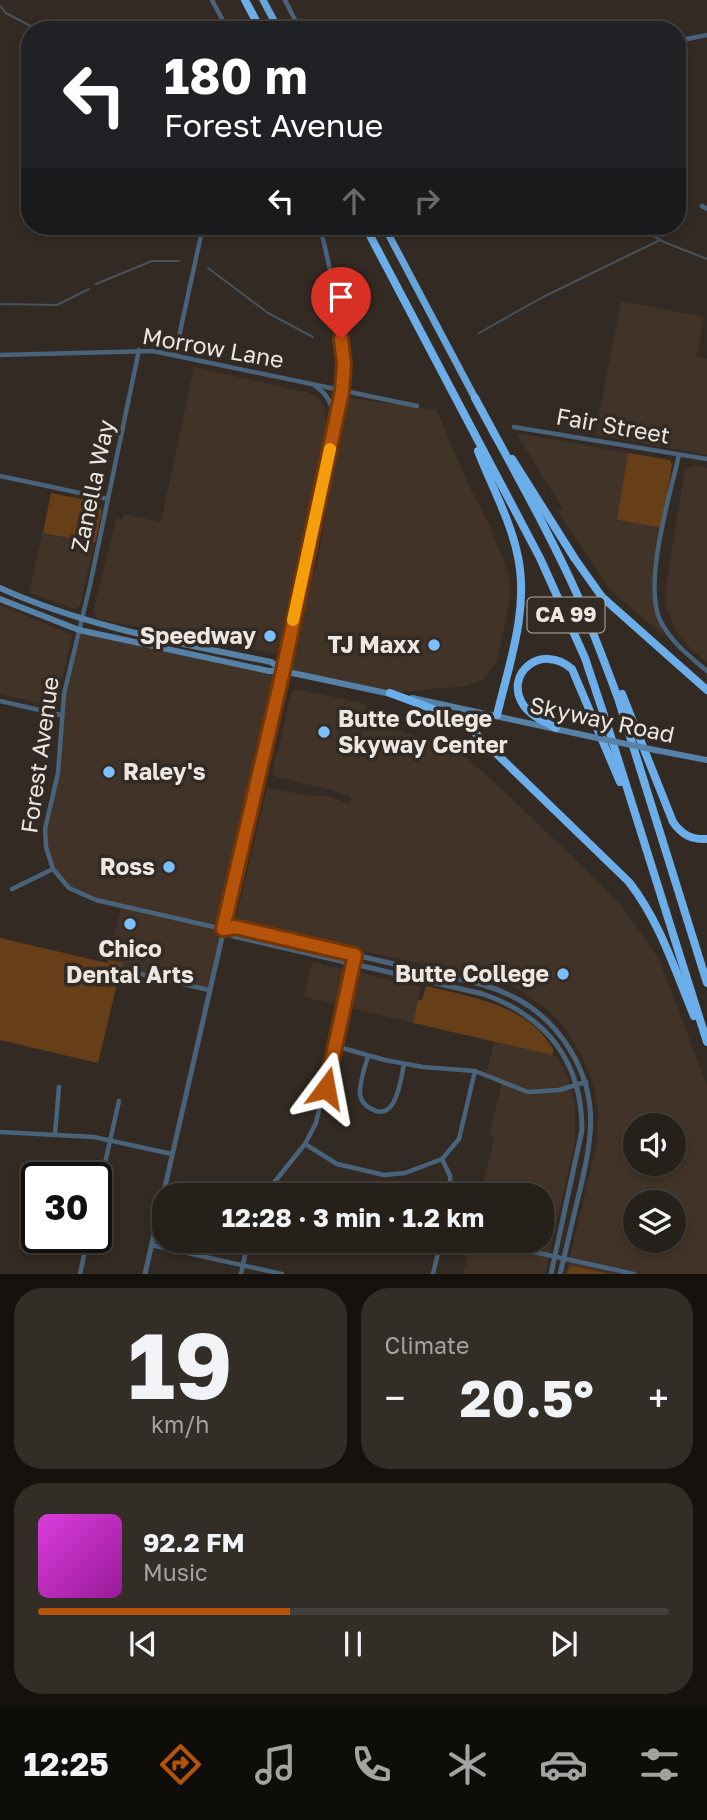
<!DOCTYPE html>
<html lang="en">
<head>
<meta charset="utf-8">
<style>
	:root { --surface:#26201a; --page:#322d27; --text:#f1f3f6; --muted:#a4a3a2; --line:#423e39; --accent:#b45309 }
	body { margin:0; font-family:"Golos Text",sans-serif; background:var(--page); color:var(--text); height:100vh; display:flex; flex-direction:column; font-size:26px; white-space:nowrap }
	* { box-sizing:border-box; margin:0 }
	p { font-size:23px; color:var(--muted) }
	.icon { flex:none; width:38px; height:38px; fill:none; stroke:currentColor; stroke-width:2; stroke-linecap:round; stroke-linejoin:round }
	.map { position:relative; height:1274px; overflow:hidden }
	.panel { display:flex; flex-direction:column; gap:14px; padding:14px; background:#15120e; flex:1 }
	.panel>* { flex:none }
	.top-card { position:absolute; left:21px; top:21px; width:665px; height:214px; border-radius:28px; box-shadow:0 4px 10px #0003,0 0 0 2px var(--line); background:#202124; color:#fff; overflow:hidden }
	.fabs { position:absolute; left:623px; top:1113px; display:grid; gap:14px }
	.fabs a { display:grid; place-items:center; width:63px; height:63px; border-radius:50%; background:var(--surface); box-shadow:0 4px 10px #0003,0 0 0 2px var(--line); font-size:35px }
	.speed { position:absolute; left:21px; top:1162px; display:flex; gap:14px; font-size:35px; font-weight:700; text-align:center }
	.speed>* { display:grid; place-content:center; width:91px; height:91px; border-radius:50%; background:var(--surface); box-shadow:0 4px 10px #0003,0 0 0 2px var(--line); line-height:1 }
	.speed .limit { border:4px solid #111; border-radius:10px; background:#fff; color:#111 }
	.pin { position:absolute; display:grid; place-items:center; width:60px; height:60px; color:#fff; margin:-72px -30px; border-radius:50% 50% 50% 0; rotate:-45deg; box-shadow:0 0 7px #0007 }
	.pin .icon { rotate:45deg }
	.me { position:absolute; width:77px; margin:-38px; rotate:13deg; stroke-linejoin:round; filter:drop-shadow(0 0 5px #0008) }
	.turn { display:flex; align-items:center; gap:24px; height:147px; padding:0 28px; font-size:32px }
	.turn .icon { width:91px; height:91px; stroke-width:2.5 }
	.turn b { display:block; font-size:49px; line-height:60px }
	.lanes { display:flex; align-items:center; height:66px; padding:0 28px; background:#0003; justify-content:center; gap:35px; direction:ltr }
	.lanes .off { opacity:.35 }
	.big { font-size:52px; font-weight:700; line-height:1.1 }
	.panel .widget { flex:1; display:flex; flex-direction:column; justify-content:center; gap:10px; min-width:0; padding:0 24px; border-radius:28px; background:var(--page) }
	.panel .dial { align-items:center; gap:0 }
	.dial b { font-size:91px; line-height:1 }
	.song { display:flex; align-items:center; gap:21px }
	.cover { width:84px; height:84px; border-radius:10px; background:linear-gradient(135deg,hsl(300 70% 55%),hsl(300 70% 35%)) }
	.played { height:7px; border-radius:4px; background:linear-gradient(90deg,var(--accent) 40%,var(--line) 40%) }
	.keys { display:flex; justify-content:space-around; direction:ltr }
	.heat { display:flex; justify-content:space-between; align-items:center; font-size:38px; direction:ltr }
	.panel .tiles { flex:1; display:grid; gap:14px; grid-template-columns:1fr 1fr }
	.widget:last-child { grid-column:span 2 }
	.trip { position:absolute; left:152px; top:1183px; width:402px; height:70px; border-radius:28px; background:var(--surface); box-shadow:0 4px 10px #0003,0 0 0 2px var(--line); font-weight:700; line-height:70px; text-align:center }
	.menu { display:flex; height:112px; justify-content:space-around; align-items:center; background:#0f0d0a; color:var(--muted) }
	.menu .icon { width:49px; height:49px }
	.menu .active { color:var(--accent) }
	.menu b { font-size:32px; color:var(--text) }
	.map>svg:first-child { display:block }
	.built { fill:#413327; fill-rule:evenodd }
	.green { fill:#663f19 }
	.lines { fill:none; stroke-linecap:round; stroke-linejoin:round }
	.stream { stroke:#48535d; stroke-width:2 }
	.minor { stroke:#49637b; stroke-width:4.5 }
	.tertiary { stroke:#49637b; stroke-width:5 }
	.secondary { stroke:#5782a8; stroke-width:6 }
	.trunk { stroke:#66a4da; stroke-width:7 }
	.motorway { stroke:#6baeea; stroke-width:8 }
	.secondary-bridge { stroke:#5782a8; stroke-width:6 }
	.route-casing { stroke:#753606; stroke-width:18 }
	.route { stroke:#b45309; stroke-width:12 }
	.slow { stroke:#f59e0b; stroke-width:12 }
	.poi-dot { fill:#7cbef9; stroke:#332a23; stroke-width:2.5 }
	.labels { text-anchor:middle; stroke-width:7; stroke-linejoin:round; paint-order:stroke }
	.shield { fill:#332a23; stroke:#b4aea9; stroke-width:2 }
	.shield-label { font-size:21px; font-weight:bold; fill:#ece7e2 }
	.street-label { font-size:23px; fill:#ece7e2; stroke:#332a23 }
	.poi-label { font-size:23px; font-weight:bold; fill:#ece7e2; stroke:#332a23; text-anchor:end }
</style>
</head>
<body>
<div class="map">
<svg width="707" height="1274" viewBox="0 0 707 1274">
	<rect width="100%" height="100%" fill="#332a23"/>
	<g class="built">
		<path d="M621,301L704,317L697,356L707,359V455L595,435Z"/>
		<path d="M194,367L310,393L320,400L324,407L326,422L301,553L281,649L276,654L98,619L93,612L116,518L122,520L124,514L161,522Z"/>
		<path d="M350,398L437,410L467,482L491,528L508,573L511,597L497,661L484,679L467,686L390,693L283,671L209,990L120,969L122,963L109,960L121,906L77,893L53,869L45,838L58,773L61,715L79,630L269,671H283L299,593L316,569L345,403Z"/>
		<path d="M516,433L628,453L617,520L660,528L652,573V591L664,636L610,590L557,510L564,511Z"/>
		<path d="M694,465L707,468V663L687,645L676,631L667,609L665,592L684,475L686,469Z"/>
		<path d="M42,533L94,544L80,606L75,609L29,593Z"/>
		<path d="M0,605L72,635L58,699L54,705L49,706L0,694Z"/>
		<path d="M296,689L366,704L368,717L393,724L392,729L442,744L460,752L505,792L619,902L659,959L707,1085V1274H566L596,1147L598,1115L594,1087L582,1056L564,1027L549,1011L515,987L499,981L368,952L239,921L236,918L267,788L312,796H327L350,804L351,797L335,791L273,776L274,760L279,747L291,692ZM635,1125H674V1164H635ZM635,1202H674V1241H635Z"/>
		<path d="M312,962L421,987L413,1023L304,997Z"/>
		<path d="M494,1042L557,1056L568,1077L575,1104V1144L545,1274H463L471,1241H542V1195H481L494,1138L489,1136L502,1082L486,1075Z"/>
	</g>
	<g class="green">
		<path d="M628,453L670,460L672,465L662,528L617,520Z"/>
		<path d="M51,493L97,502L102,511L95,543L43,533Z"/>
		<path d="M0,938L107,963L109,960L122,963L98,1063L0,1040Z"/>
		<path d="M426,986C464,995 502,1001 533,1025C541,1031 548,1042 554,1050L552,1055L413,1023L418,1000H422Z"/>
		<path d="M574,1266L609,1274H566L570,1267Z"/>
	</g>
	<g class="lines">
		<g class="stream">
			<path d="M0,6L6,13L38,30"/>
			<path d="M635,226L664,242L707,259"/>
			<path d="M208,268L268,313L313,337"/>
			<path d="M96,284L152,261H179"/>
			<path d="M0,304L57,305L89,289"/>
			<path d="M479,333L543,297L660,240"/>
		</g>
		<g class="minor">
			<path d="M212,0L228,30"/>
			<path d="M285,0L300,30"/>
			<path d="M677,41L707,35"/>
			<path d="M702,206L707,209"/>
			<path d="M139,350L90,585L64,694L58,773L45,829L46,847L53,869L69,888L96,900L223,929"/>
			<path d="M0,355L153,351L417,406"/>
			<path d="M175,355L203,226"/>
			<path d="M315,386C328,394 333,405 334,419"/>
			<path d="M514,427L707,459"/>
			<path d="M679,455C670,495 643,583 660,620C670,641 690,657 707,671"/>
			<path d="M0,476L108,499"/>
			<path d="M283,671L342,391C347,340 332,276 320,226"/>
			<path d="M0,701L61,715"/>
			<path d="M12,889L53,869"/>
			<path d="M123,970L209,990"/>
			<path d="M335,1046L385,1060L423,1067L475,1071L528,1092L559,1090L586,1082"/>
			<path d="M368,1056C365,1067 359,1083 360,1095C361,1100 365,1106 370,1108C396,1125 401,1079 404,1064"/>
			<path d="M0,1132L94,1137L172,1154"/>
			<path d="M55,1134L59,1087"/>
			<path d="M305,1144L337,1164L384,1175L405,1173L442,1159L459,1139L475,1071"/>
			<path d="M442,1159L450,1176L451,1195"/>
			<path d="M264,1195L305,1144L316,1123L355,955"/>
			<path d="M96,1203L119,1101"/>
			<path d="M27,1229L28,1219L37,1205"/>
			<path d="M415,1241L477,1251L525,1250L634,1274"/>
			<path d="M151,1245L282,1274"/>
			<path d="M80,1274L88,1237"/>
			<path d="M241,1274L248,1241"/>
			<path d="M433,1274L441,1241"/>
		</g>
		<g class="tertiary">
			<path d="M223,929L235,927L484,985C518,996 544,1012 565,1042C600,1093 593,1134 580,1190C573,1218 567,1246 560,1274"/>
			<path d="M223,929L233,936L483,994C547,1016 582,1062 582,1130L551,1274"/>
			<path d="M145,1274L283,671"/>
		</g>
		<g class="secondary">
			<path d="M0,588C86,627 179,643 271,662L282,670"/>
			<path d="M0,599L79,630L269,671H283L391,694"/>
			<path d="M412,698L588,736"/>
			<path d="M655,750L707,760"/>
		</g>
		<g class="trunk">
			<path d="M263,0L279,30"/>
			<path d="M384,226L475,398"/>
		</g>
		<g class="motorway">
			<path d="M245,0L261,30"/>
			<path d="M365,226L540,558L585,658L606,721L707,1042"/>
			<path d="M475,398C511,465 550,533 581,603C594,634 606,666 618,698L707,983"/>
			<path d="M478,451C491,485 511,521 518,557C529,610 509,664 497,715"/>
			<path d="M512,459L575,559L602,597L707,690"/>
			<path d="M390,693L449,715L471,729L629,882C660,922 675,970 694,1016"/>
			<path d="M622,694L673,822C682,835 692,840 707,839"/>
			<path d="M556,728C546,722 531,716 524,706C502,674 542,642 572,669L620,782"/>
		</g>
		<path class="secondary-bridge" d="M588,736L655,750"/>
	</g>
	<g class="lines">
		<g class="route-casing">
			<path id="route" d="M326,1088L355,955L235,927L223,929L283,671L342,391L344,364L341,339"/>
		</g>
		<use href="#route" class="route"/>
		<path class="slow" d="M293,620L330,449"/>
	</g>
	<g class="poi-dot">
		<circle cx="270" cy="636" r="7"/>
		<circle cx="434" cy="645" r="7"/>
		<circle cx="324" cy="732" r="7"/>
		<circle cx="109" cy="772" r="7"/>
		<circle cx="169" cy="867" r="7"/>
		<circle cx="130" cy="924" r="7"/>
		<circle cx="563" cy="974" r="7"/>
	</g>
	<g class="labels">
		<rect class="shield" x="527.5" y="597.5" width="77" height="35" rx="5"/>
		<g class="shield-label">
			<text x="566" y="622">CA 99</text>
		</g>
		<g class="street-label">
			<text transform="translate(213 348) rotate(10)" y="8">Morrow Lane</text>
			<text transform="translate(613 426) rotate(10)" y="8">Fair Street</text>
			<text transform="translate(93 486) rotate(-78)" y="8">Zanella Way</text>
			<text transform="translate(602 720) rotate(12)" y="8">Skyway Road</text>
			<text transform="translate(40 755) rotate(-82)" y="8">Forest Avenue</text>
		</g>
		<g class="poi-label">
			<text x="256" y="644">Speedway</text>
			<text x="420" y="653">TJ Maxx</text>
			<text x="338" y="727" text-anchor="start">Butte College<tspan x="338" dy="26">Skyway Center</tspan></text>
			<text x="123" y="780" text-anchor="start">Raley's</text>
			<text x="155" y="875">Ross</text>
			<text x="130" y="957" text-anchor="middle">Chico<tspan x="130" dy="26">Dental Arts</tspan></text>
			<text x="549" y="982">Butte College</text>
		</g>
	</g>
</svg>
<div class="fabs">
<a><svg class="icon" aria-label="sound" viewBox="0 0 24 24"><path d="M4 9h4l5-4v14l-5-4H4zM17 9q2 3 0 6"/></svg></a>
<a><svg class="icon" aria-label="layers" viewBox="0 0 24 24"><path d="M12 4l9 5-9 5-9-5zM3 14l9 5 9-5"/></svg></a>
</div>
<div class="speed"><div class="limit">30</div></div>
<div class="pin" style="left:341px;top:339px;background:#d93025"><svg class="icon" aria-label="arrive" viewBox="0 0 24 24"><path d="M6 21V4h12l-3 4 3 4H6"/></svg></div>
<svg class="me" style="left:326px;top:1088px" viewBox="-20 -20 40 40"><path d="M0-17L14 15 0 8-14 15z" fill="#b45309" stroke="#fff" stroke-width="4"/></svg>
<div class="trip">12:28 · 3 min · 1.2 km</div>
<div class="top-card">
<div class="turn"><svg class="icon" aria-label="left" viewBox="0 0 24 24"><path d="M17 20v-9H6M10 6l-5 5 5 5"/></svg><div><b>180 m</b>Forest Avenue</div></div>
<div class="lanes"><svg class="icon" aria-label="left" viewBox="0 0 24 24"><path d="M17 20v-9H6M10 6l-5 5 5 5"/></svg><svg class="icon off" aria-label="ahead" viewBox="0 0 24 24"><path d="M12 20V5M6 11l6-6 6 6"/></svg><svg class="icon off" aria-label="right" viewBox="0 0 24 24"><path d="M7 20v-9h11M14 6l5 5-5 5"/></svg></div>
</div>
</div>
<section class="panel">
<div class="tiles">
<div class="widget dial"><b>19</b><p>km/h</p></div>
<div class="widget"><p>Climate</p>
<div class="heat"><a>−</a><b class="big">20.5°</b><a>+</a></div>
</div>
<div class="widget">
<div class="song"><i class="cover"></i><div><b>92.2 FM</b><p>Music</p></div></div>
<div class="played"></div>
<div class="keys"><svg class="icon" aria-label="previous" viewBox="0 0 24 24"><path d="M18 5L8 12l10 7zM5 5v14"/></svg><svg class="icon" aria-label="pause" viewBox="0 0 24 24"><path d="M8 5v14M16 5v14"/></svg><svg class="icon" aria-label="next" viewBox="0 0 24 24"><path d="M6 5l10 7-10 7zM19 5v14"/></svg></div>
</div>
</div>
</section>
<nav class="menu">
<b>12:25</b>
<svg class="icon active" aria-label="directions" viewBox="0 0 24 24"><path d="M12 3l9 9-9 9-9-9zM9 14v-3h6M13 9l2 2-2 2"/></svg>
<svg class="icon" aria-label="music" viewBox="0 0 24 24"><path d="M9 18V5l10-2v13"/><circle cx="6" cy="18" r="3"/><circle cx="16" cy="16" r="3"/></svg>
<svg class="icon" aria-label="phone" viewBox="0 0 24 24"><path d="M5 4h4l2 5-3 2q2 4 5 5l2-3 5 2v4C11 20 4 13 5 4z"/></svg>
<svg class="icon" aria-label="climate" viewBox="0 0 24 24"><path d="M12 3v18M4 7l16 10M4 17L20 7"/></svg>
<svg class="icon" aria-label="car" viewBox="0 0 24 24"><path d="M5 17H2v-5l4-1 3-4h7l3 4 3 1v5h-3M9 17h6M6 11h13"/><circle cx="7" cy="17" r="2"/><circle cx="17" cy="17" r="2"/></svg>
<svg class="icon" aria-label="filters" viewBox="0 0 24 24"><path d="M4 7h16M4 17h16"/><circle cx="9" cy="7" r="2"/><circle cx="15" cy="17" r="2"/></svg>
</nav>
</body>
</html>
